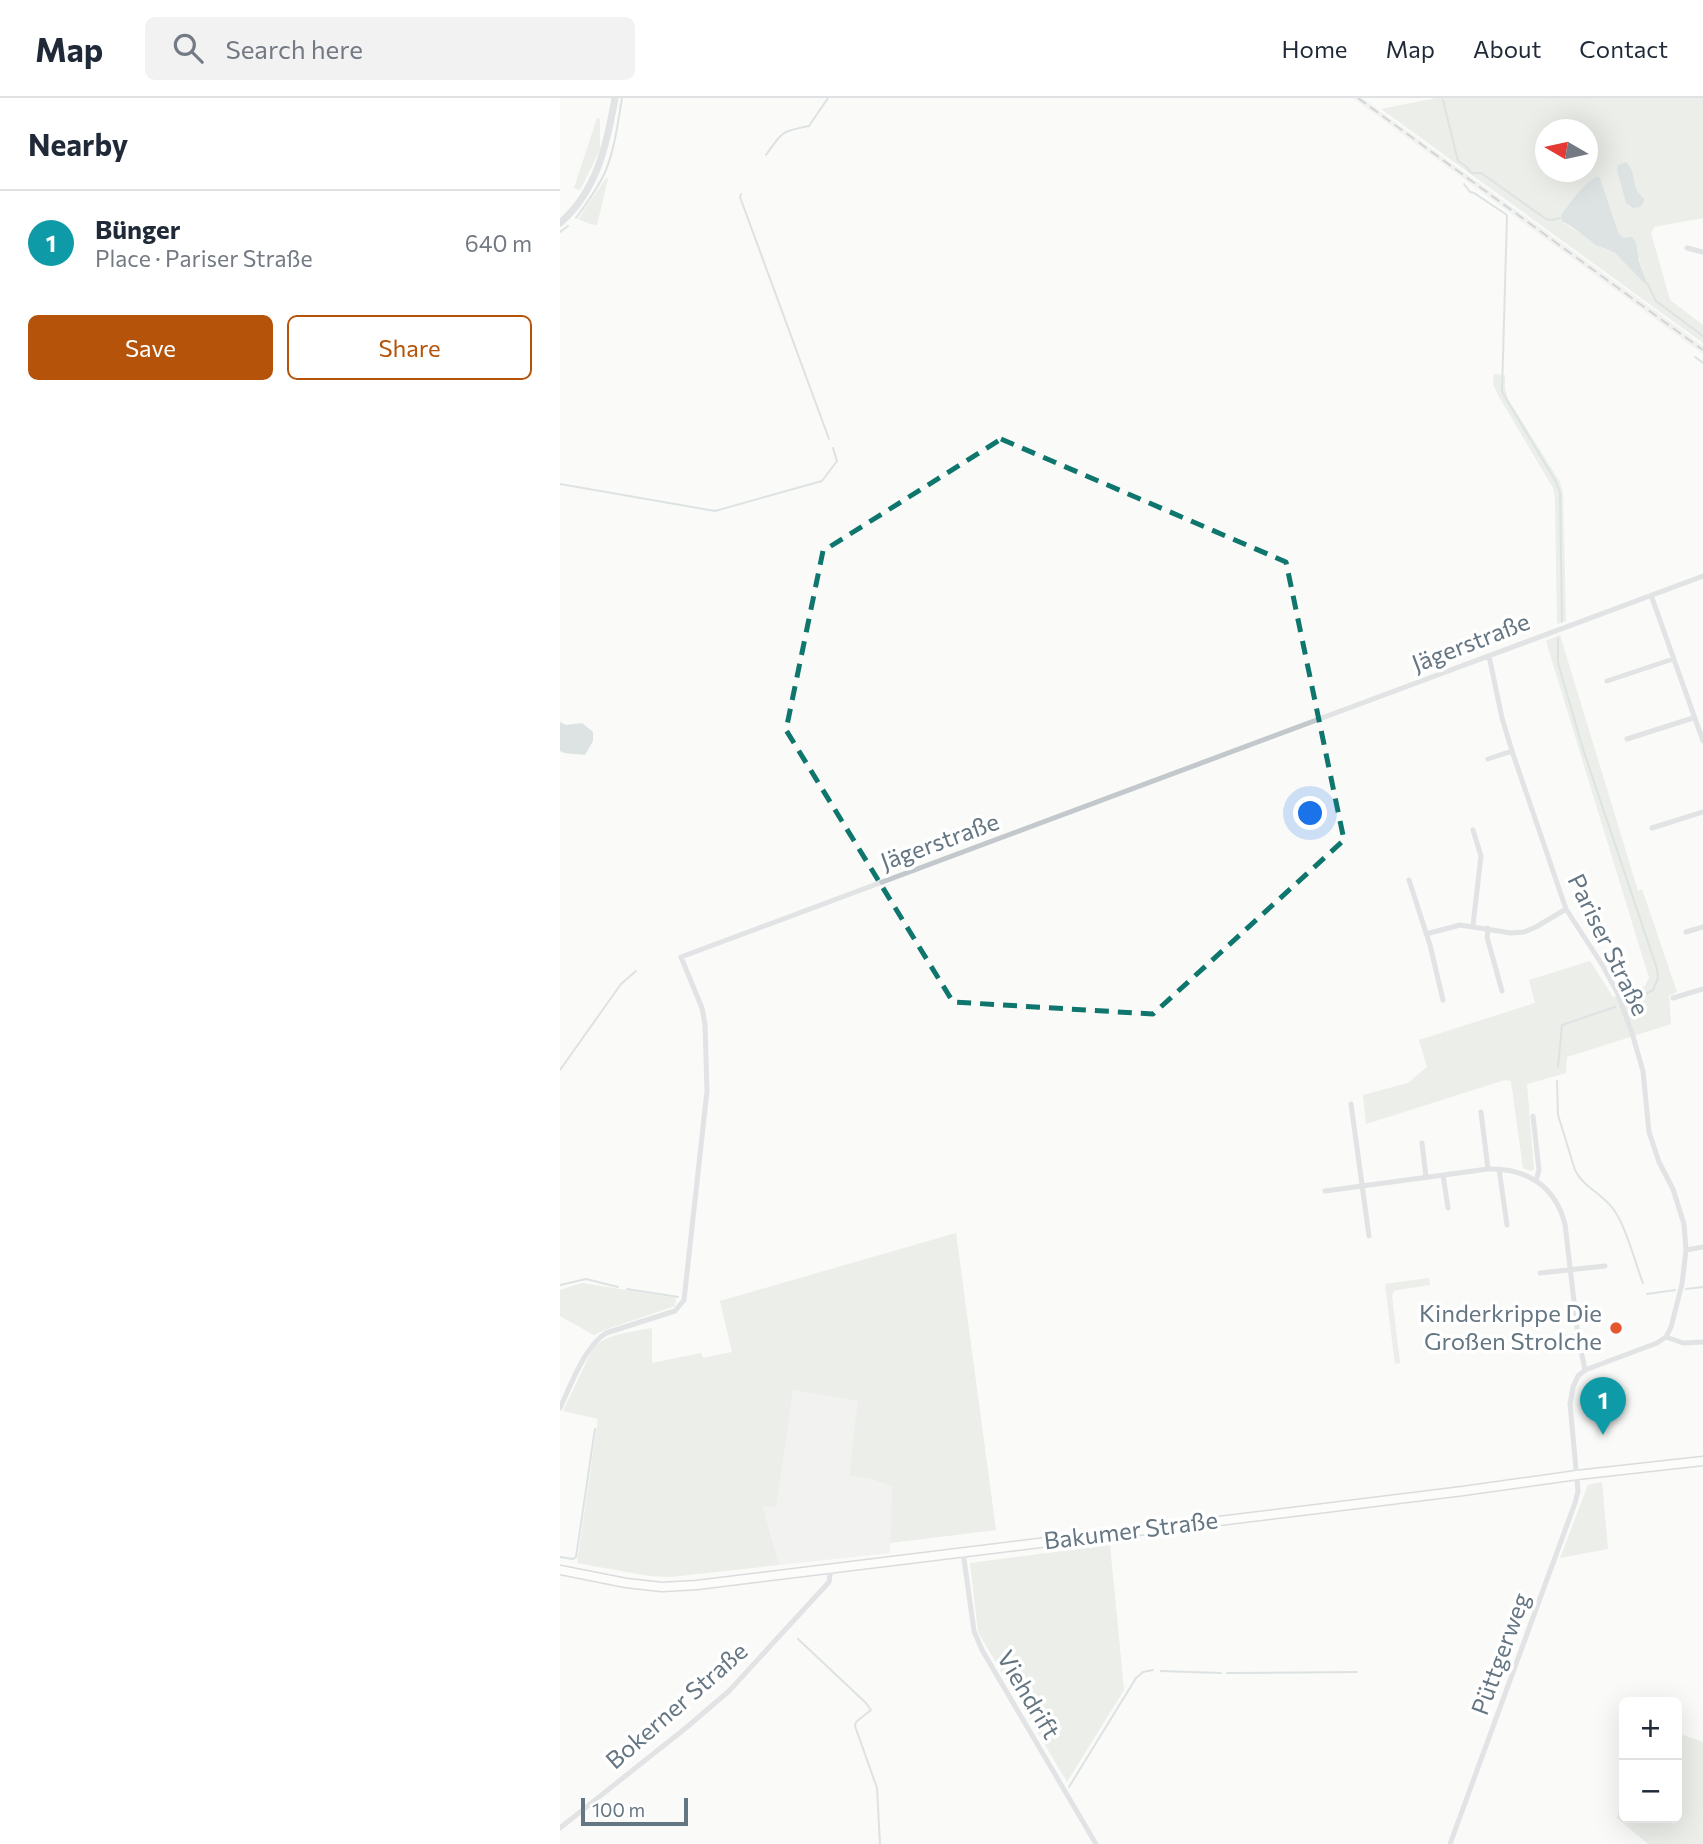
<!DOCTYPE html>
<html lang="en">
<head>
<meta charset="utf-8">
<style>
  :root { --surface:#fff; --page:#f2f2f3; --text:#1f2937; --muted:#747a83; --line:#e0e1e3; --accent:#b45309 }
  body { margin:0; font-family:Commissioner,sans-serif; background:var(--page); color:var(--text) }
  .controls { position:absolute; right:21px; bottom:21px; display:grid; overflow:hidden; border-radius:10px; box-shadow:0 7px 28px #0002 }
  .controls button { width:63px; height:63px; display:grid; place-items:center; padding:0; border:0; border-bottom:2px solid var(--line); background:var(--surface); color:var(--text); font:35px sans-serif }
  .compass { position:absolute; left:975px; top:21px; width:63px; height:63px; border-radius:50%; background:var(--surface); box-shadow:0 7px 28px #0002; rotate:279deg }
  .scale { position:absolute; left:21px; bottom:18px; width:107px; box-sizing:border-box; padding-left:7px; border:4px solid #657683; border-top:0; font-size:19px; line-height:24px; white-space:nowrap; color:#657683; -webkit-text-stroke:5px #fff; paint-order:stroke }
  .you { position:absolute; left:751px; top:716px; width:24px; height:24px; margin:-18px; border:5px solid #fff; border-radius:50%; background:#1a73e8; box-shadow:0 0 0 10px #1a73e833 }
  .badge { display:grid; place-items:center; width:46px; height:46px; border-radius:50%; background:var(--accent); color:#fff; font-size:23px; font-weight:700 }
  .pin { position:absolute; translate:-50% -58px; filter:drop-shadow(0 2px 4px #0008) }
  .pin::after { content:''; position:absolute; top:37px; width:24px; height:21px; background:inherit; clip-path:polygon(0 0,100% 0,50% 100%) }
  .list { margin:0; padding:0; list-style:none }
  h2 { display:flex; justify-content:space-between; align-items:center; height:91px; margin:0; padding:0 28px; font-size:30px }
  h2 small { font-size:23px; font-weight:400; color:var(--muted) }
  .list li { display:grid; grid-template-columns:46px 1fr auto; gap:21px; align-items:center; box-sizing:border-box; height:105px; padding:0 28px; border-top:2px solid var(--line) }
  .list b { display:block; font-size:26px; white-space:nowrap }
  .list p { margin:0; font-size:23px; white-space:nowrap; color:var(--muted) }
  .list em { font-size:23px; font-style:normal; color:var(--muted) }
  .actions { display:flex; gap:14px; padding:21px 28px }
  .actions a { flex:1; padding:16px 0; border:2px solid var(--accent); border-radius:10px; text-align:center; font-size:24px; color:var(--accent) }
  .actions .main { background:var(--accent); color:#fff }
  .icon { flex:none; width:38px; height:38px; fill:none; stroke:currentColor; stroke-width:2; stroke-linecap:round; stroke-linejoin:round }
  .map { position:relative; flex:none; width:1143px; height:1746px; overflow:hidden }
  header { display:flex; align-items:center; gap:42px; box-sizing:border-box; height:98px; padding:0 35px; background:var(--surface); border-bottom:2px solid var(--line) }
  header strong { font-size:33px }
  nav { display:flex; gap:38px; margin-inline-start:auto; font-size:24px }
  .search { width:490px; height:63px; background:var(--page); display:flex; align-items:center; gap:18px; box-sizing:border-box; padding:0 24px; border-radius:10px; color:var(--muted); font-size:26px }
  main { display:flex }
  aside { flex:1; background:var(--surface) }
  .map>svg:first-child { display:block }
</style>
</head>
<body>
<header>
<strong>Map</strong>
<div class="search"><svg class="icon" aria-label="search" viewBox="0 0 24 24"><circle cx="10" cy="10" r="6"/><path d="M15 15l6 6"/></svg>Search here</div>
<nav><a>Home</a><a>Map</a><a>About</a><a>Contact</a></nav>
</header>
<main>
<aside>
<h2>Nearby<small></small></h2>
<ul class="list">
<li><span class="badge" style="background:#0f9aa8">1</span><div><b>Bünger</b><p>Place · Pariser Straße</p></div><em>640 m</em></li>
</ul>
<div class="actions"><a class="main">Save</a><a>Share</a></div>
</aside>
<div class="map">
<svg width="1143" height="1746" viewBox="0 0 1143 1746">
  <rect width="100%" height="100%" fill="#fafaf8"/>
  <!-- built -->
  <path fill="#e8e9e9" d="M793,0h9l309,224 32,24v8z
    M232,1292l67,11 -10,75 22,3 21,7 -2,67 -111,12 -16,-60 13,2z"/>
  <!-- green -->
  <path fill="#dadfd7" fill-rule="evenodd" d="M876,0h267v120l-49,9 -3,6 19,67 33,25v18l-322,-234zM986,32h42v42h-42zM1040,80l19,56 18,18 10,31 -2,1 -30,-31 -11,-4 -40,-26 -3,-8 18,-23z
    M37,20l3,1v31l-20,40 -6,-2z
    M46,80l2,1 -11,46 -7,-1 -12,-5z
    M934,276l11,1v14l3,10 52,83 3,12 3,127 -9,3 -2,-126 -2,-10 -55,-93 -5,-11z
    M1000,537l78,256 4,-2 35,103 -8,4 2,28 -104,33 -1,16 -39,11 7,85 -3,2 -8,-3 -12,-87 -6,-1 -139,44 -3,-29 45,-12 19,-16 -8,-27 116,-37 -6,-23 61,-19 23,36 32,-11 4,-8 -103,-337z
    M396,1135l40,297 -106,13 2,-57 -21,-7 -22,-3 9,-75 -65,-11 -17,117 -13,-1 16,59 -109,12 -21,-1 -72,-13 21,-144 -35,-8 30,-63c15,-15 39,-16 59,-20v35l49,-10 2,5 29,-6 -12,-51z
    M869,1180l1,7 -32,5 -4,1 -2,5 8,67 -5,1 -10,-80z
    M22,1185l94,15 -1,8 -68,23 -13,6 -34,-19v-26z
    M1042,1384l6,67 -48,9 28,-73z
    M550,1447l14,145 -57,92 -89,-150 -8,-69z
    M1117,1635l26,9v102h-55l-31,-26 7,-29v29h53z"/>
  <!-- water -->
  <path fill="#bbc7cb" d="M1066,64c12,10 4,28 18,36v4l-4,5 -7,1 -7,-5 -9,-33 1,-5z
    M1038,78l2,2 19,56 5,4 8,-1 4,6 3,18 8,22 -2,1 -30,-31 -19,-8 -24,-18 -10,-6 -1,-6c10,-13 21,-31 37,-39z
    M0,624l6,3 16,-2 11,9v9l-8,14 -21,-2 -4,-2z"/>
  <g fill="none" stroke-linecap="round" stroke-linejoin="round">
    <!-- stream -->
    <path stroke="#bbc7cb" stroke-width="2" d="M883,2l15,61 9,6 4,6h10l65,46 6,1 8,-2
      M206,57c17,-24 14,-23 43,-29l19,-28
      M904,86l6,8 4,1 33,22 -5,177 54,90 4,11 2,129
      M181,96l-1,3 89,242
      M16,120c11,-15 23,-31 30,-48 9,-23 12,-48 16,-72
      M0,134l8,-6
      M1087,185l9,18 47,35
      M1135,259l8,6
      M0,386l155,27 107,-30 15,-20 -4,-13
      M998,541v24l25,86 74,220 1,9 -5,12 -26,13
      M998,969l4,-42 53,-18
      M0,972l61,-86 15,-13
      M997,983l1,34 17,55c8,17 28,24 39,40 13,19 20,50 29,73
      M0,1187l26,-6 32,8
      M67,1191l51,8
      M1126,1191l17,-2
      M1087,1196l28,-4
      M0,1459l13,2 3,-2 19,-128
      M238,1541l68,64 5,7 -15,12 -1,4 22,62 3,56
      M601,1573l60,2
      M667,1575l130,-1
      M509,1689l67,-109 7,-6 10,-2"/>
    <!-- secondary casing -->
    <g stroke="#b3babf" stroke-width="11">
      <path id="secondary" d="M0,1472l66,13 36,4 35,-2 766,-94 114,-16 126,-14"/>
    </g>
    <!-- minor -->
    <path stroke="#c3c8cc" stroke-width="5" d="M1127,150l16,4
      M1091,497l52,146
      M1047,583l66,-22
      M1067,641l66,-21
      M928,661l24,-8
      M1092,730l51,-16
      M913,732l8,26 -8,69
      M849,782l21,65 13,55
      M928,830l-1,9 15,54
      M1126,834l17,-5
      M866,836l34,-9 51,8 13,-1 12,-5 30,-18
      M1113,900l30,-9
      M791,1006l18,132
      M921,1014l7,57
      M973,1018l6,54 -3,11
      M862,1045l4,34
      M939,1071l8,56
      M883,1077l5,33
      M765,1093l163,-22c39,-1 67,17 77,55l13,112 7,34
      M1126,1152l17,-3
      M980,1175l65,-7
      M1106,1239l17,6 20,-1
      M961,1246l57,-8
      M0,1310c11,-23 24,-61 46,-75l69,-22 9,-11 23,-209 -2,-67 -3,-16 -21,-51 1022,-381
      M403,1454l11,79 8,19 114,194
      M0,1730l127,-101 42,-36 100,-109 2,-14
      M890,1746l125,-341 3,-12 -8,-87 3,-17 5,-11 7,-6 72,-27 9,-6 5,-10 11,-43 4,-34 -2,-26 -11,-35 -14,-27 -10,-30 -6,-61 -11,-38 -15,-41 -14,-26 -37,-57 -54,-158 -10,-33 -13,-62"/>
    <!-- tertiary -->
    <path stroke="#c3c8cc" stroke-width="7" d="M0,125c37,-32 47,-79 55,-125"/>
    <!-- secondary -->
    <use href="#secondary" stroke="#fff" stroke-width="8"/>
    <!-- rail -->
    <path stroke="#a2aab0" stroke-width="2" stroke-dasharray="10 5" stroke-linecap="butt" d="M798,0l345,252"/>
  </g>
  <!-- marked area -->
  <path d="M0 0H1143V1746H0ZM441,341l285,123 58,278 -191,174 -200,-12 -167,-272 37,-179z" fill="#fafaf8" fill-opacity=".55" fill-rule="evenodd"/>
  <path fill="none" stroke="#0f766e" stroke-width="5" stroke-dasharray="14 9" stroke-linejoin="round" d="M441,341l285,123 58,278 -191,174 -200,-12 -167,-272 37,-179z"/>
  <!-- markers -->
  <circle fill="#e4572e" stroke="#fff" stroke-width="2.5" cx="1056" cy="1230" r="7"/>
  <g text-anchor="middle" stroke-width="7" stroke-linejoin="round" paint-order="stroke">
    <!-- street labels -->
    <g font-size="24" fill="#657683" stroke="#fff">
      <text transform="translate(911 545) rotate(-21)" y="8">Jägerstraße</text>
      <text transform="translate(380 744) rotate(-20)" y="8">Jägerstraße</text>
      <text transform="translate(1048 847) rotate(64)" y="8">Pariser Straße</text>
      <text transform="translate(571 1433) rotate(-7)" y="8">Bakumer Straße</text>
      <text transform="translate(941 1556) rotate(-70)" y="8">Püttgerweg</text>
      <text transform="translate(468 1597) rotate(59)" y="8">Viehdrift</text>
      <text transform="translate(117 1608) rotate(-41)" y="8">Bokerner Straße</text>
    </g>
    <!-- poi labels -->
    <g font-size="24" fill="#657683" stroke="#fff" text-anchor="end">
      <text x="1042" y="1224">Kinderkrippe Die<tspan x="1042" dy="28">Großen Strolche</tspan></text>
    </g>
  </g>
</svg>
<div class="controls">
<button>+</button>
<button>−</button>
</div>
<svg class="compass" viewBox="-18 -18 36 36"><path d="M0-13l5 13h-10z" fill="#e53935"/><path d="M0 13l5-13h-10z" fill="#747a83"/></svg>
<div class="scale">100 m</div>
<div class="you"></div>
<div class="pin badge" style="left:1043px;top:1337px;background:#0f9aa8">1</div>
</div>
</main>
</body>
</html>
